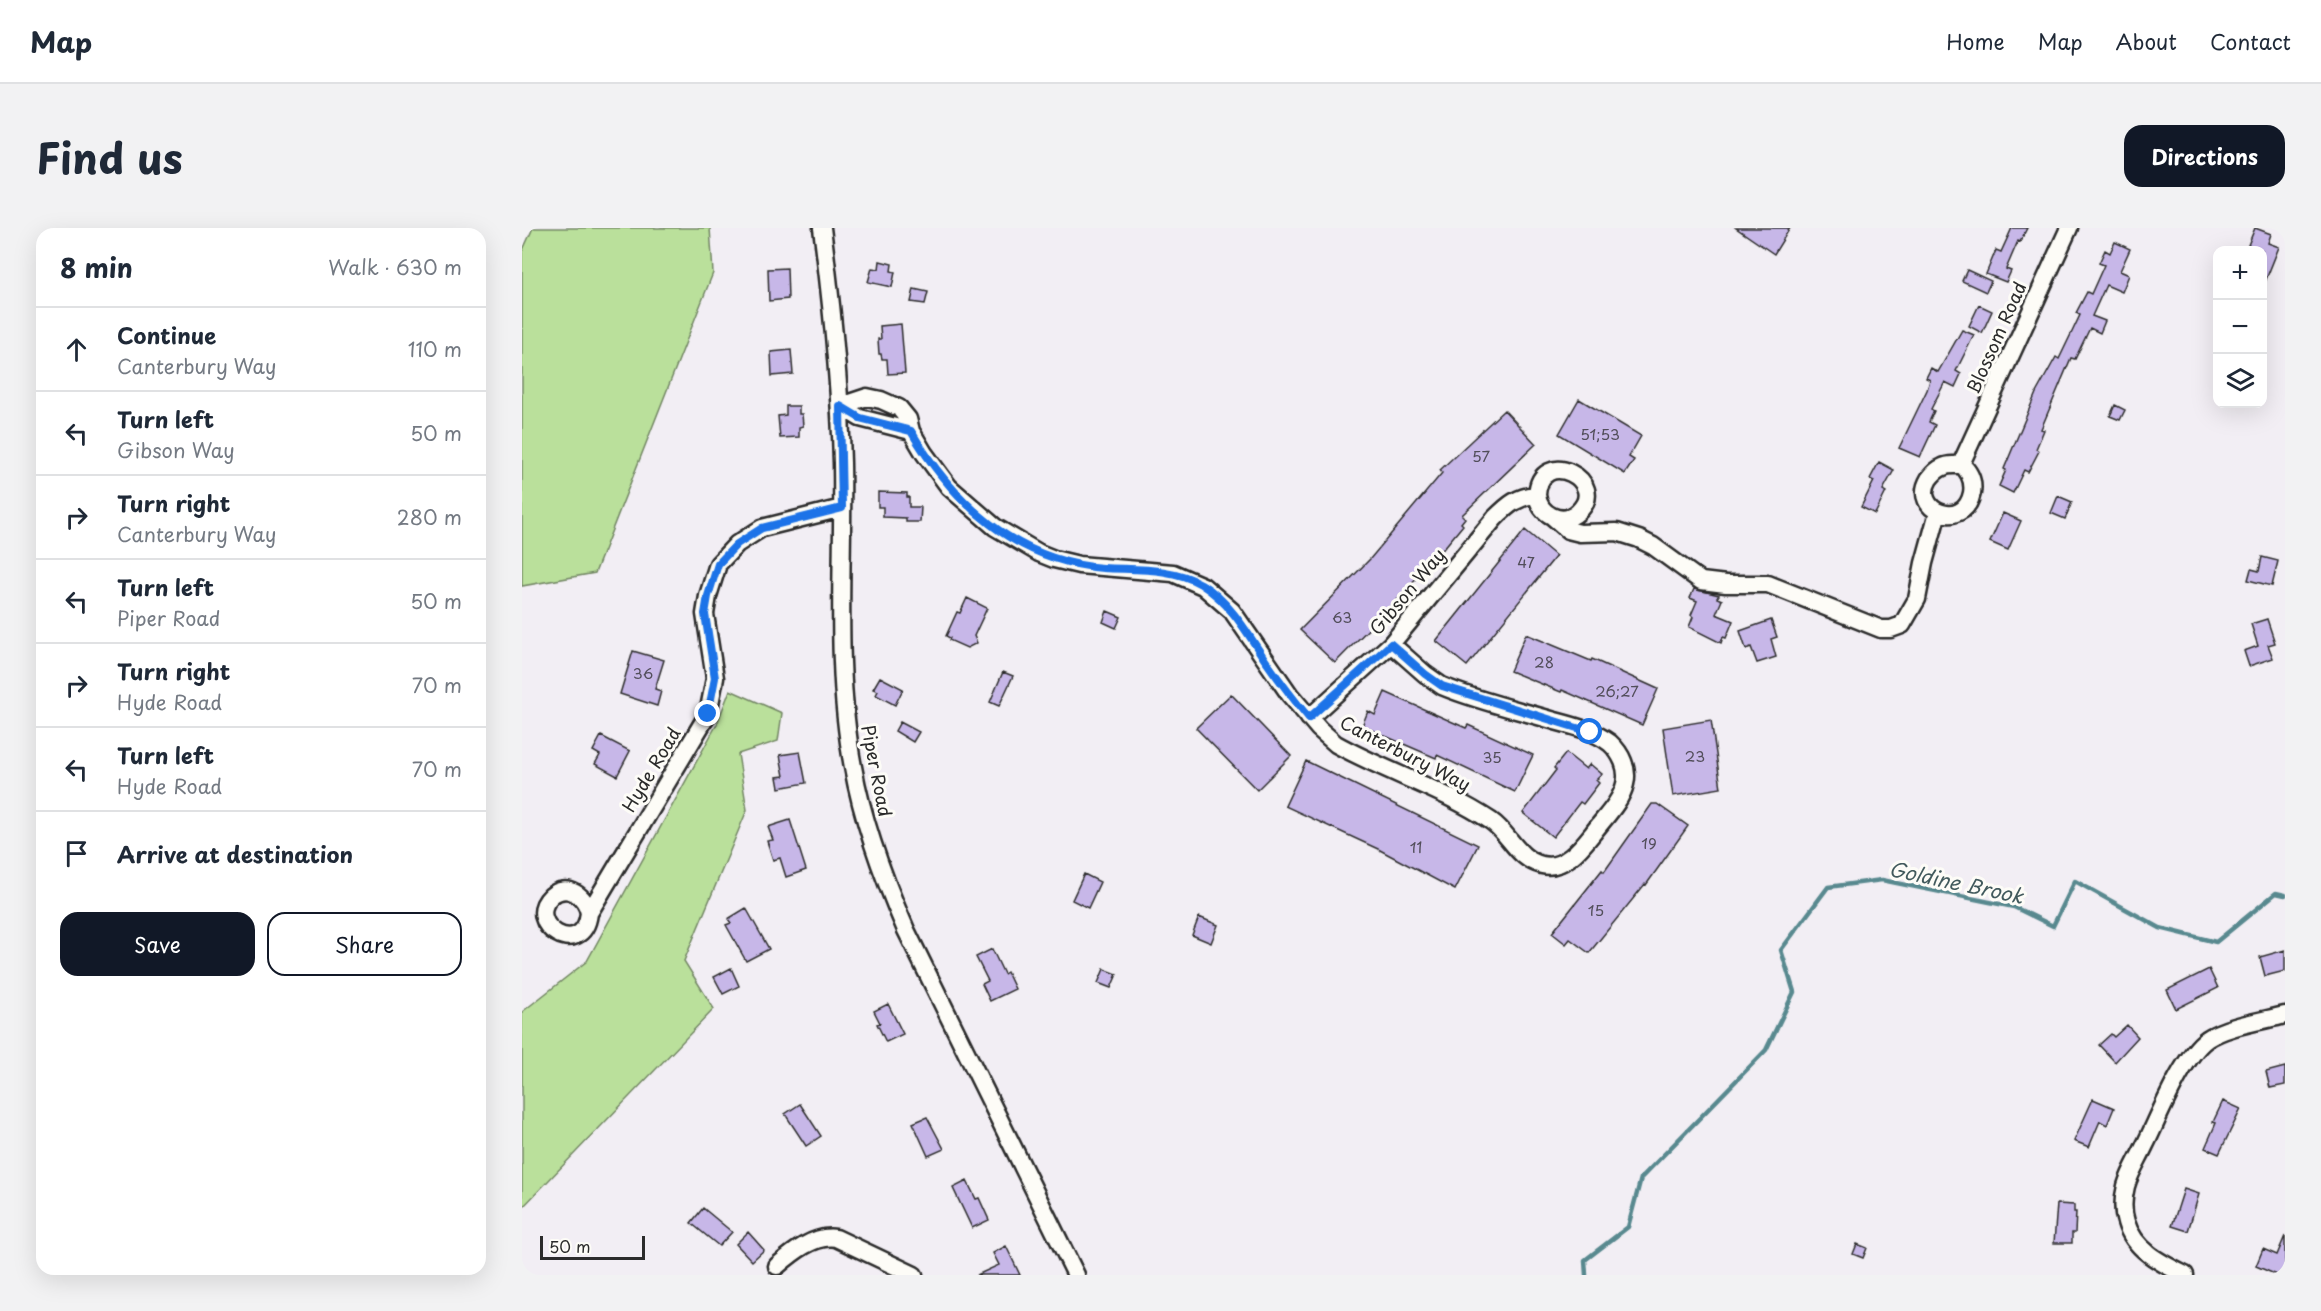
<!DOCTYPE html>
<html lang="en">
<head>
<meta charset="utf-8">
<style>
  :root { --surface:#fff; --page:#f2f2f3; --text:#1f2937; --muted:#747a83; --line:#e0e1e3; --accent:#111827 }
  body { margin:0; font-family:"Playpen Sans",sans-serif; background:var(--page); color:var(--text) }
  .controls { position:absolute; right:18px; top:18px; display:grid; overflow:hidden; border-radius:12px; box-shadow:0 6px 24px #0002 }
  .controls button { width:54px; height:54px; display:grid; place-items:center; padding:0; border:0; border-bottom:2px solid var(--line); background:var(--surface); color:var(--text); font:30px sans-serif }
  .scale { position:absolute; left:18px; bottom:15px; width:105px; box-sizing:border-box; padding-left:6px; border:3px solid #2b2b2b; border-top:0; font-size:16px; line-height:21px; white-space:nowrap; color:#2b2b2b; -webkit-text-stroke:4px #fdfcf7; paint-order:stroke }
  .stop { position:absolute; width:18px; height:18px; margin:-14px; border:4px solid #1a73e8; border-radius:50%; background:#fff }
  .stop.end { background:#1a73e8; border-color:#fff; box-shadow:0 2px 6px #0008 }
  .list { margin:0; padding:0; list-style:none }
  h2 { display:flex; justify-content:space-between; align-items:center; height:78px; margin:0; padding:0 24px; font-size:26px }
  h2 small { font-size:20px; font-weight:400; color:var(--muted) }
  .list li { display:grid; grid-template-columns:39px 1fr auto; gap:18px; align-items:center; box-sizing:border-box; height:84px; padding:0 24px; border-top:2px solid var(--line) }
  .list b { display:block; font-size:22px; white-space:nowrap }
  .list p { margin:0; font-size:20px; white-space:nowrap; color:var(--muted) }
  .list em { font-size:20px; font-style:normal; color:var(--muted) }
  .actions { display:flex; gap:12px; padding:18px 24px }
  .actions a { flex:1; padding:14px 0; border:2px solid var(--accent); border-radius:18px; text-align:center; font-size:21px; color:var(--accent) }
  .actions .main { background:var(--accent); color:#fff }
  .icon { flex:none; width:33px; height:33px; fill:none; stroke:currentColor; stroke-width:2; stroke-linecap:round; stroke-linejoin:round }
  .map { position:relative; flex:none; width:1763px; height:1047px; overflow:hidden; border-radius:18px }
  header { display:flex; align-items:center; gap:36px; box-sizing:border-box; height:84px; padding:0 30px; background:var(--surface); border-bottom:2px solid var(--line) }
  header strong { font-size:28px }
  nav { display:flex; gap:33px; margin-inline-start:auto; font-size:21px }
  .intro { display:flex; align-items:center; justify-content:space-between; box-sizing:border-box; height:144px; padding:0 36px }
  h1 { margin:0; font-size:42px }
  .button { padding:15px 27px; border-radius:18px; background:var(--accent); color:#fff; font-size:21px; font-weight:700 }
  main { display:flex; gap:36px; padding:0 36px }
  aside { flex:1; background:var(--surface); border-radius:18px; box-shadow:0 6px 24px #0002 }
  .map>svg:first-child { display:block }
</style>
</head>
<body>
<header>
<strong>Map</strong>
<nav><a>Home</a><a>Map</a><a>About</a><a>Contact</a></nav>
</header>
<div class="intro"><h1>Find us</h1><a class="button">Directions</a></div>
<main>
<aside>
<h2>8 min<small>Walk · 630 m</small></h2>
<ul class="list">
<li><svg class="icon" aria-label="ahead" viewBox="0 0 24 24"><path d="M12 20V5M6 11l6-6 6 6"/></svg><div><b>Continue</b><p>Canterbury Way</p></div><em>110 m</em></li>
<li><svg class="icon" aria-label="left" viewBox="0 0 24 24"><path d="M17 20v-9H6M10 6l-5 5 5 5"/></svg><div><b>Turn left</b><p>Gibson Way</p></div><em>50 m</em></li>
<li><svg class="icon" aria-label="right" viewBox="0 0 24 24"><path d="M7 20v-9h11M14 6l5 5-5 5"/></svg><div><b>Turn right</b><p>Canterbury Way</p></div><em>280 m</em></li>
<li><svg class="icon" aria-label="left" viewBox="0 0 24 24"><path d="M17 20v-9H6M10 6l-5 5 5 5"/></svg><div><b>Turn left</b><p>Piper Road</p></div><em>50 m</em></li>
<li><svg class="icon" aria-label="right" viewBox="0 0 24 24"><path d="M7 20v-9h11M14 6l5 5-5 5"/></svg><div><b>Turn right</b><p>Hyde Road</p></div><em>70 m</em></li>
<li><svg class="icon" aria-label="left" viewBox="0 0 24 24"><path d="M17 20v-9H6M10 6l-5 5 5 5"/></svg><div><b>Turn left</b><p>Hyde Road</p></div><em>70 m</em></li>
<li><svg class="icon" aria-label="arrive" viewBox="0 0 24 24"><path d="M6 21V4h12l-3 4 3 4H6"/></svg><div><b>Arrive at destination</b></div></li>
</ul>
<div class="actions"><a class="main">Save</a><a>Share</a></div>
</aside>
<div class="map">
<svg width="1763" height="1047" viewBox="0 0 1763 1047">
  <rect width="100%" height="100%" fill="#f2eef4"/>
  <filter id="ink" filterUnits="userSpaceOnUse"><feTurbulence type="fractalNoise" baseFrequency=".0167" numOctaves="2"/><feDisplacementMap in="SourceGraphic" scale="12" xChannelSelector="R" yChannelSelector="G"/><feConvolveMatrix kernelMatrix="1 2 1 2 8 2 1 2 1" color-interpolation-filters="sRGB"/></filter>
  <g filter="url(#ink)">
    <!-- green -->
    <path fill="#bae09b" stroke="#728663" stroke-width="1.5" d="M11,0h177l3,45 -118,300 -73,13v-334z
      M208,462l52,23 -4,28 -40,13 9,56 -63,151 30,48 -192,199v-196l65,-51 130,-237z"/>
    <g fill="none" stroke-linecap="round" stroke-linejoin="round">
      <!-- stream -->
      <path stroke="#59898f" stroke-width="4.5" d="M1064,1047l-1,-15 43,-33 13,-49 125,-128 28,-58 -13,-42 47,-63 54,-7 132,27 39,19 22,-45 85,47 56,14 60,-49 9,2"/>
    </g>
    <!-- building -->
    <path fill="#c7b7e8" stroke="#2b2b2b" stroke-width="1.5" d="M1214,0h54l-16,26z
      M1490,0h15l-7,14 -2,-1 -12,28 5,2 -5,11 -20,-8 10,-24 5,2z
      M1733,0l16,6 -3,9 11,4 -16,40 -1,-37h-16z
      M1593,14l15,7 -10,22 9,4 -7,17 -16,-7 -14,31 13,5 -5,12 -10,-5 -15,31 -4,-1 -30,71 3,1 -8,19 3,2 -11,21 -4,-2 -11,23 -14,-7 7,-16 -2,-1 32,-76 20,-36 3,2 13,-27 8,-17 -4,-2 11,-21 4,2 13,-29 -5,-2 6,-13 5,3z
      M358,33l12,3 -1,7 4,1 -3,15 -24,-5 4,-14 7,1z
      M265,40l1,31 -19,2 -1,-32z
      M1445,42l24,11 -5,11 -24,-11z
      M392,61l14,3 -3,12 -14,-2z
      M1457,77l13,6 -10,22 -13,-7z
      M379,96l4,49 -17,1 -1,-15h-5l-1,-5h-2l-1,-15h3l-1,-13z
      M1440,102l12,5 -18,36 5,3 -6,13 -10,-5 -14,27 3,2 -5,11 6,3 -15,32 -21,-9 28,-58 3,-10 -4,-2 5,-10 7,4z
      M269,122l2,24 -21,2 -1,-24z
      M1057,171l62,37 -12,21 5,3 -9,14 -66,-40z
      M1593,177l10,5 -5,10 -10,-4z
      M264,178h13v8h3l1,12 -4,1v10l-19,1 -2,-22 8,-1z
      M982,182l32,34 -74,71 3,3 -4,5 2,2 -34,41 -2,-1 -24,29 -68,69 -35,-33 70,-71 72,-86 -2,-3z
      M1357,234l15,8 -11,20 3,2 -11,22 -14,-7 13,-26 -4,-2z
      M356,264l29,1v4h2v10h12l-1,15h-14v-4l-23,-1v-10h-5z
      M1536,268l14,6 -7,17 -14,-6z
      M1481,285l18,8 -13,29 -18,-8z
      M1003,302l31,26 -89,110 -31,-25z
      M1740,329l16,4 -6,25 -24,-6 3,-11 8,2z
      M1172,361l25,6 -2,3 5,2 -6,14 17,7 -7,17 -3,-1 -2,6 -32,-16 4,-10 -2,-2 6,-14 -7,-3z
      M445,370l20,10 -13,28 3,7 -10,5 -18,-8 1,-2 -4,-2 11,-24 3,1z
      M585,383l14,6 -5,11 -13,-6z
      M1745,391l8,24 -7,2 5,13 -24,8 -5,-15 14,-5 -7,-22z
      M1249,392l6,17 -6,2 5,18 -19,6 -6,-16 -5,2 -6,-18z
      M1004,406l65,27 1,-2 66,30 -16,36 -80,-35 -1,2 -51,-21z
      M111,423l31,9 -9,29 6,2 -4,15 -37,-12z
      M481,444l10,4 -14,30 -9,-4z
      M358,449l23,12 -8,16 -19,-10 2,-4 -5,-2z
      M863,464l81,36 2,-3 65,30 -18,37 -78,-37 -1,3 -74,-32 6,-15 7,4z
      M709,466l60,62 -34,34 -61,-62z
      M1189,492l10,68 -48,8 -10,-68z
      M378,494l19,10 -6,10 -18,-11z
      M79,508l29,15 -13,25 -22,-12 5,-9 -7,-4z
      M278,524l6,31 -27,5 -2,-11 7,-1 -4,-21z
      M1044,525l20,16 4,-5 12,10 -6,6 3,3 -16,21 -3,-2 -27,35 -30,-24 33,-43 -2,-2z
      M784,533l172,84 -23,45 -77,-41 -93,-43z
      M1130,576h5l31,22 -42,59 -1,-1 -56,69 -19,-14 -4,5 -14,-11 50,-63 2,2z
      M268,592l16,50 -20,7 -6,-19 -7,2 -6,-19 6,-1 -5,-13z
      M562,646l16,8 -12,26 -16,-8z
      M224,680l23,41 -23,12 -20,-36 5,-2 -3,-4z
      M677,689l19,8 -7,18 -19,-8z
      M470,721l12,25 3,-2 8,17 -25,12 -8,-17 6,-3 -12,-24z
      M1763,722v21l-20,5 -5,-19z
      M209,740l8,18 -16,8 -9,-17z
      M582,741l13,5 -6,14 -13,-5z
      M1687,741l9,19 -42,21 -9,-19z
      M366,776l15,30 -17,8 -9,-18 3,-1 -6,-12z
      M1605,797l11,12 -23,25 -16,-17 12,-11 3,3z
      M1763,839v18l-15,3 -4,-16z
      M1571,871l21,9 -7,17 -7,-4 -11,26 -15,-6z
      M1701,873l18,8 -22,45 -14,-6 11,-25 -3,-1z
      M278,876l21,32 -15,10 -21,-32z
      M405,889l17,32 -16,7 -15,-33z
      M445,953l9,18 3,-1 10,22 -17,8 -19,-40z
      M1662,961l15,5 -11,37 -16,-5z
      M1535,976l17,1v7h2l-1,21h-3v10h-18z
      M181,980l29,24 -13,14 -28,-23z
      M226,1004l16,18 -12,11 -16,-17z
      M1763,1008v39h-8l-21,-9 7,-17 14,6z
      M1335,1016l10,4 -4,10 -10,-4z
      M484,1018l14,29h-43l22,-10 -6,-12z"/>
    <g fill="none" stroke-linecap="round" stroke-linejoin="round">
      <!-- minor casing -->
      <g stroke="#2b2b2b" stroke-width="21">
        <path id="minor" d="M300,0c10,78 18,156 20,235 2,100 -8,204 11,304 10,56 30,110 53,163l170,345
          M318,178l27,-9 14,3 18,8 9,11 3,12 13,22 25,34 46,40 44,26 15,6 25,6 94,8 30,13 29,25 58,84 29,34 17,15c50,28 107,45 155,77 19,13 26,38 51,44 22,5 39,-17 51,-32 11,-15 28,-31 32,-49 4,-15 -4,-31 -15,-41 -16,-12 -36,-17 -55,-22 -37,-11 -77,-20 -113,-35l-17,-12 -34,-30
          M318,178l20,12 51,13
          M1439,236l108,-236
          M1439,236c9,8 13,17 11,29 -8,39 -62,18 -43,-14 3,-4 9,-10 14,-12 6,-3 12,-1 18,-3z
          M1031,289l15,13 12,3 37,-1 22,7 14,7 48,35 25,3h42l113,45h10l11,-4 15,-26 7,-36 14,-51
          M787,490l82,-74 104,-126c13,-13 23,-22 42,-23 2,19 25,32 41,17 33,-30 -38,-68 -41,-17
          M67,685c-3,-17 -22,-31 -38,-17 -29,28 32,66 38,17l119,-199 7,-36 -10,-64 3,-18 10,-32 19,-20 25,-16 80,-20
          M255,1038c15,-13 38,-32 59,-28l78,37
          M1663,1047c-24,-12 -51,-25 -59,-53 -4,-12 -3,-24 0,-36 4,-14 13,-28 19,-41 14,-28 37,-88 62,-106 19,-13 55,-18 78,-24"/>
      </g>
      <!-- minor -->
      <use href="#minor" stroke="#fdfcf7" stroke-width="16"/>
    </g>
  </g>
  <g fill="none" stroke-linecap="round" stroke-linejoin="round" filter="url(#ink)">
    <!-- route -->
    <path stroke="#1a73e8" stroke-width="8" d="M186,486l7,-36 -10,-64 3,-18 10,-32 19,-20 25,-16 80,-20 -2,-102 20,12 51,13c42,72 105,130 192,137 33,2 69,-1 98,16 29,18 46,48 64,76 14,20 28,39 44,58l82,-74 34,30 17,12 148,46"/>
  </g>
  <g text-anchor="middle" stroke-width="6" stroke-linejoin="round" paint-order="stroke">
    <!-- number labels -->
    <g font-size="15" fill="#524e5a">
      <text x="1078" y="212">51;53</text>
      <text x="959" y="234">57</text>
      <text x="1004" y="340">47</text>
      <text x="820" y="395">63</text>
      <text x="1022" y="440">28</text>
      <text x="121" y="451">36</text>
      <text x="1095" y="469">26;27</text>
      <text x="1173" y="534">23</text>
      <text x="970" y="535">35</text>
      <text x="1127" y="621">19</text>
      <text x="894" y="625">11</text>
      <text x="1074" y="688">15</text>
    </g>
    <!-- street labels -->
    <g font-size="18" fill="#2b2b2b" stroke="#fdfcf7">
      <text transform="translate(1475 110) rotate(-66)" y="6">Blossom Road</text>
      <text transform="translate(886 364) rotate(-50)" y="6">Gibson Way</text>
      <text transform="translate(883 526) rotate(27)" y="6">Canterbury Way</text>
      <text transform="translate(130 542) rotate(-59)" y="6">Hyde Road</text>
      <text transform="translate(354 543) rotate(79)" y="6">Piper Road</text>
    </g>
    <!-- water labels -->
    <g font-size="20" font-style="italic" fill="#425a5d" stroke="#fdfcf7">
      <text transform="translate(1434 655) rotate(12)" y="7">Goldine Brook</text>
    </g>
  </g>
</svg>
<div class="controls">
<button>+</button>
<button>−</button>
<button><svg class="icon" aria-label="layers" viewBox="0 0 24 24"><path d="M12 4l9 5-9 5-9-5zM3 14l9 5 9-5"/></svg></button>
</div>
<div class="scale">50 m</div>
<div class="stop" style="left:1068px;top:504px"></div>
<div class="stop end" style="left:186px;top:486px"></div>
</div>
</main>
</body>
</html>
